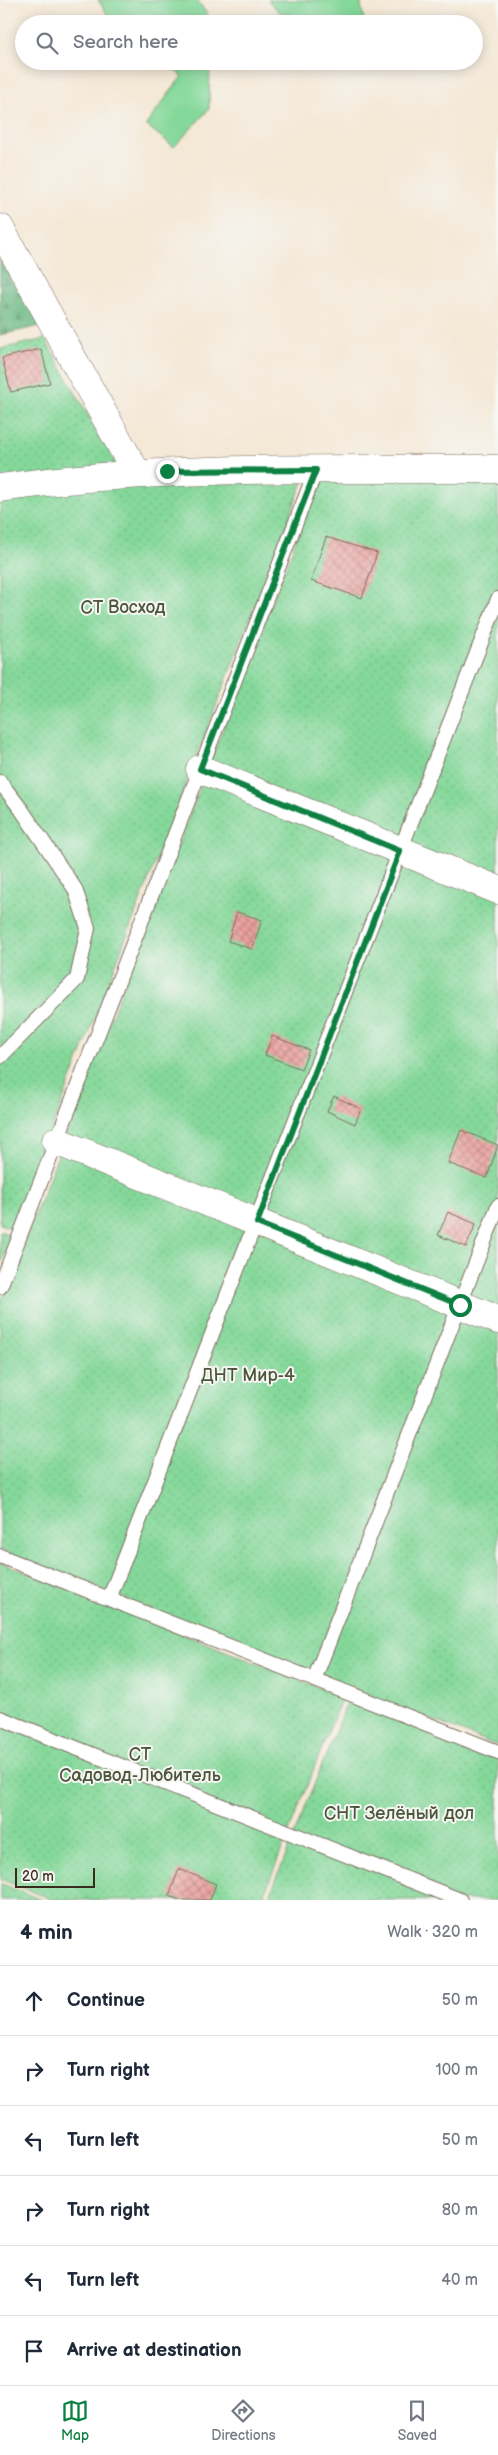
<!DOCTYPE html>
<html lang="en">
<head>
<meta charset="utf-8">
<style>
  :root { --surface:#fff; --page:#f2f2f3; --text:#1f2937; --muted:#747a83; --line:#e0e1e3; --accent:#0b8043 }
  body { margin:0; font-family:"Balsamiq Sans",sans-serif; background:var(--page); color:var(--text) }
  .scale { position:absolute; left:15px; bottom:12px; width:80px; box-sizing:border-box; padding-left:5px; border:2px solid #3b2a1e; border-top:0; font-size:14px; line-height:18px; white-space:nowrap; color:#3b2a1e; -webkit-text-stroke:4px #f6f6f2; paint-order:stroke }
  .stop { position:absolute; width:15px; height:15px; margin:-11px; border:4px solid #0b8043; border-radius:50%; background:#fff }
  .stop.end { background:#0b8043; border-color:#fff; box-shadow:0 1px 5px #0008 }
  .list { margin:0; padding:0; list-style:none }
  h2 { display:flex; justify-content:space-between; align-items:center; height:65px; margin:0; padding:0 20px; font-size:21px }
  h2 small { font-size:16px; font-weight:400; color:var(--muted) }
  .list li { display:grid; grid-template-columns:32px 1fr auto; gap:15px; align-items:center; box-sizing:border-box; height:70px; padding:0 20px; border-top:1px solid var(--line) }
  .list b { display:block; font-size:19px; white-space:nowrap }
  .list em { font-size:16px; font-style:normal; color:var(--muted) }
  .icon { flex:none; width:28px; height:28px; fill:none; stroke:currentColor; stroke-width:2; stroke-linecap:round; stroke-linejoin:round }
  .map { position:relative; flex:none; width:498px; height:1900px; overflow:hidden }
  .search { position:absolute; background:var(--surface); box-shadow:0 2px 12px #0003; left:15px; right:15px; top:15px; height:55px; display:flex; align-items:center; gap:12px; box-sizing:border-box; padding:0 18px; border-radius:28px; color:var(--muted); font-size:19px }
  .sheet { height:485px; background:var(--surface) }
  nav { display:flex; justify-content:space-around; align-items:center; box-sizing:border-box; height:70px; border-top:1px solid var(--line); background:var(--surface); font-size:14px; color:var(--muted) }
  nav a { display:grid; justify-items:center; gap:2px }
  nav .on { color:var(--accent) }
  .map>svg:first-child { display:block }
</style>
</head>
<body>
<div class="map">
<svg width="498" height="1900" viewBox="0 0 498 1900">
  <defs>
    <pattern id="forest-firs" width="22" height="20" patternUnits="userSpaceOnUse" patternTransform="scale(1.25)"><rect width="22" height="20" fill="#6bb882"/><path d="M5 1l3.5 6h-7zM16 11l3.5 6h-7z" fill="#59966a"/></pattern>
    <pattern id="garden-dots" width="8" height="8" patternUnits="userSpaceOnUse" patternTransform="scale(1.25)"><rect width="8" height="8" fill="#84d89a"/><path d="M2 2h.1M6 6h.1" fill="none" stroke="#73ba84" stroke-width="1.8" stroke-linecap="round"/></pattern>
    <pattern id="building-cross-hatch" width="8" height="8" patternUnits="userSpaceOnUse" patternTransform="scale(1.25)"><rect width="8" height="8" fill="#eaa09e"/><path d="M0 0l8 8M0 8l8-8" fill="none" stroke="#bf8380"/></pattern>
  </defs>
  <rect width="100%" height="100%" fill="#f6f6f2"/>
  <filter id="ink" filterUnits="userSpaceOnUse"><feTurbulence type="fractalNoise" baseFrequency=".02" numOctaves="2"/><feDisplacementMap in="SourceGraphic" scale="10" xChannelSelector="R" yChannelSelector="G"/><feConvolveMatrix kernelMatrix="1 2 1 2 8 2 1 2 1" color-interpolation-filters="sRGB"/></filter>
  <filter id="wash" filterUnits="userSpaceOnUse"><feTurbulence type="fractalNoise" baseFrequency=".0096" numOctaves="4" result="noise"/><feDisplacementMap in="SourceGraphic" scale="20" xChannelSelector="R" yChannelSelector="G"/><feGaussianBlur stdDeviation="1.12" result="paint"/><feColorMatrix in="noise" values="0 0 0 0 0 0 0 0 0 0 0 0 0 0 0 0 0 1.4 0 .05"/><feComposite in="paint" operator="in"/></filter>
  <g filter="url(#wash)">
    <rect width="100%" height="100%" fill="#f4e8d6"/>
    <!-- grass -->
    <path fill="#84d89a" stroke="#60815c" d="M98,0h99l15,21 -1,3h-97z
      M268,0h92l5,24h-43l-43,-12z
      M162,61h48l-1,48 -35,38 -28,-22 36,-49z"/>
    <!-- forest -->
    <path fill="url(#forest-firs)" stroke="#537150" d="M0,254l63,67 -63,14z"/>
    <!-- garden -->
    <path fill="url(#garden-dots)" stroke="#60815c" d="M45,339l83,146 175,-3 -290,747 -13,-5v-875z
      M498,474v1272l-498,-196v-245l320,-827z
      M0,1231l12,5 -12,31z
      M0,1562l342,135 -80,203h-208l-54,-21z
      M348,1700l150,57v143h-230z
      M0,1883l42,17h-42z"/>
    <g id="blocks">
      <!-- building -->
      <path fill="url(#building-cross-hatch)" d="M41,349l9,34 -39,9 -9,-34z
        M326,537l51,16 -15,45 -51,-17z
        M237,912l25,8 -10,29 -24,-8z
        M272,1036l37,14 -8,19 -36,-14z
        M334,1096l27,13 -6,15 -28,-13z
        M461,1130l37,15 -11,33 -39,-15z
        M448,1212l28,12 -10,23 -28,-12z
        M179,1869l37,15 -6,16h-30l-11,-4z"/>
    </g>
  </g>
  <g filter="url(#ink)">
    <use href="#blocks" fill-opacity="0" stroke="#7c6c5e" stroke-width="1"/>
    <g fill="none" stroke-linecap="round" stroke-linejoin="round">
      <!-- service casing -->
      <g stroke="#7c6c5e" stroke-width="16">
        <path id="service" d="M0,782l21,27 54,80 13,39 -11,51 -77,78
          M0,1287l316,-817
          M0,1556l498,196
          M109,1599l389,-1000
          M314,1680l184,-474
          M0,1718l460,182"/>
      </g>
      <!-- minor casing -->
      <g stroke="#7c6c5e" stroke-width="29">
        <path id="minor" d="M0,228l137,246
          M0,488c165,-24 332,-18 498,-19
          M200,769l298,121
          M56,1141l442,179"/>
      </g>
      <!-- service -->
      <use href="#service" stroke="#fff" stroke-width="14"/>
      <!-- minor -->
      <use href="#minor" stroke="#fff" stroke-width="28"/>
    </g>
  </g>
  <g fill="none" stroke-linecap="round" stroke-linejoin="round" filter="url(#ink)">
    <!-- route -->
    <path stroke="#0b8043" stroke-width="6" d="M167,471l149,-1 -116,299 200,82 -143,372 203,82"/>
  </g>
  <g text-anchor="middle" stroke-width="4" stroke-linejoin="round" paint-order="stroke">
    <!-- park labels -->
    <g font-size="18" fill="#4d563d" stroke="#f6f6f2">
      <text x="123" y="613">СТ Восход</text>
      <text x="248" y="1381">ДНТ Мир-4</text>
      <text x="140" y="1760">СТ<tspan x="140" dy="21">Садовод-Любитель</tspan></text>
      <text x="399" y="1819">СНТ Зелёный дол</text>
    </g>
  </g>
</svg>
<div class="scale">20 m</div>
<div class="stop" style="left:460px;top:1305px"></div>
<div class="stop end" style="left:167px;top:471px"></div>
<div class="search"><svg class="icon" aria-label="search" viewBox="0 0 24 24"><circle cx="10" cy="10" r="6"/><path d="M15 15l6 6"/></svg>Search here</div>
</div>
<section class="sheet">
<h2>4 min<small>Walk · 320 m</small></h2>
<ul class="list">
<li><svg class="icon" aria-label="ahead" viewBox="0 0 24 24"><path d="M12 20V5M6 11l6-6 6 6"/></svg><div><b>Continue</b></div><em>50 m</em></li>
<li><svg class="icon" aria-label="right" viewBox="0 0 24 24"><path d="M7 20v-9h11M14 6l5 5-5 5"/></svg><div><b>Turn right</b></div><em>100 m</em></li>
<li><svg class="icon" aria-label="left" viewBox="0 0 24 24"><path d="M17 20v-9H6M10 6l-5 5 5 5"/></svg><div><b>Turn left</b></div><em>50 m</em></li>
<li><svg class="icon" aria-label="right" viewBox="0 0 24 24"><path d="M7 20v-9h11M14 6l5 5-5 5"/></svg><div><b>Turn right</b></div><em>80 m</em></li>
<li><svg class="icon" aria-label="left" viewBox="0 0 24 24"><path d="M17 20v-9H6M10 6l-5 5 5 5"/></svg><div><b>Turn left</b></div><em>40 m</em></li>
<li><svg class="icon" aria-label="arrive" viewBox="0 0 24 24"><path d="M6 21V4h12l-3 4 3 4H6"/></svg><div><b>Arrive at destination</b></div></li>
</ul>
</section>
<nav>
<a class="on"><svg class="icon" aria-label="map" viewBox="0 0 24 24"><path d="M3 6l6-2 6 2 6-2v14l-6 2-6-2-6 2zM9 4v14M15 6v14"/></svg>Map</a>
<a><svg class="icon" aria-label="directions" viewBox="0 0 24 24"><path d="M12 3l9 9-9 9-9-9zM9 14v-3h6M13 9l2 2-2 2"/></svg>Directions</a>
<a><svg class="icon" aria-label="saved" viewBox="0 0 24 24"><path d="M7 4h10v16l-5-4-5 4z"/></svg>Saved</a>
</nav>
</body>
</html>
